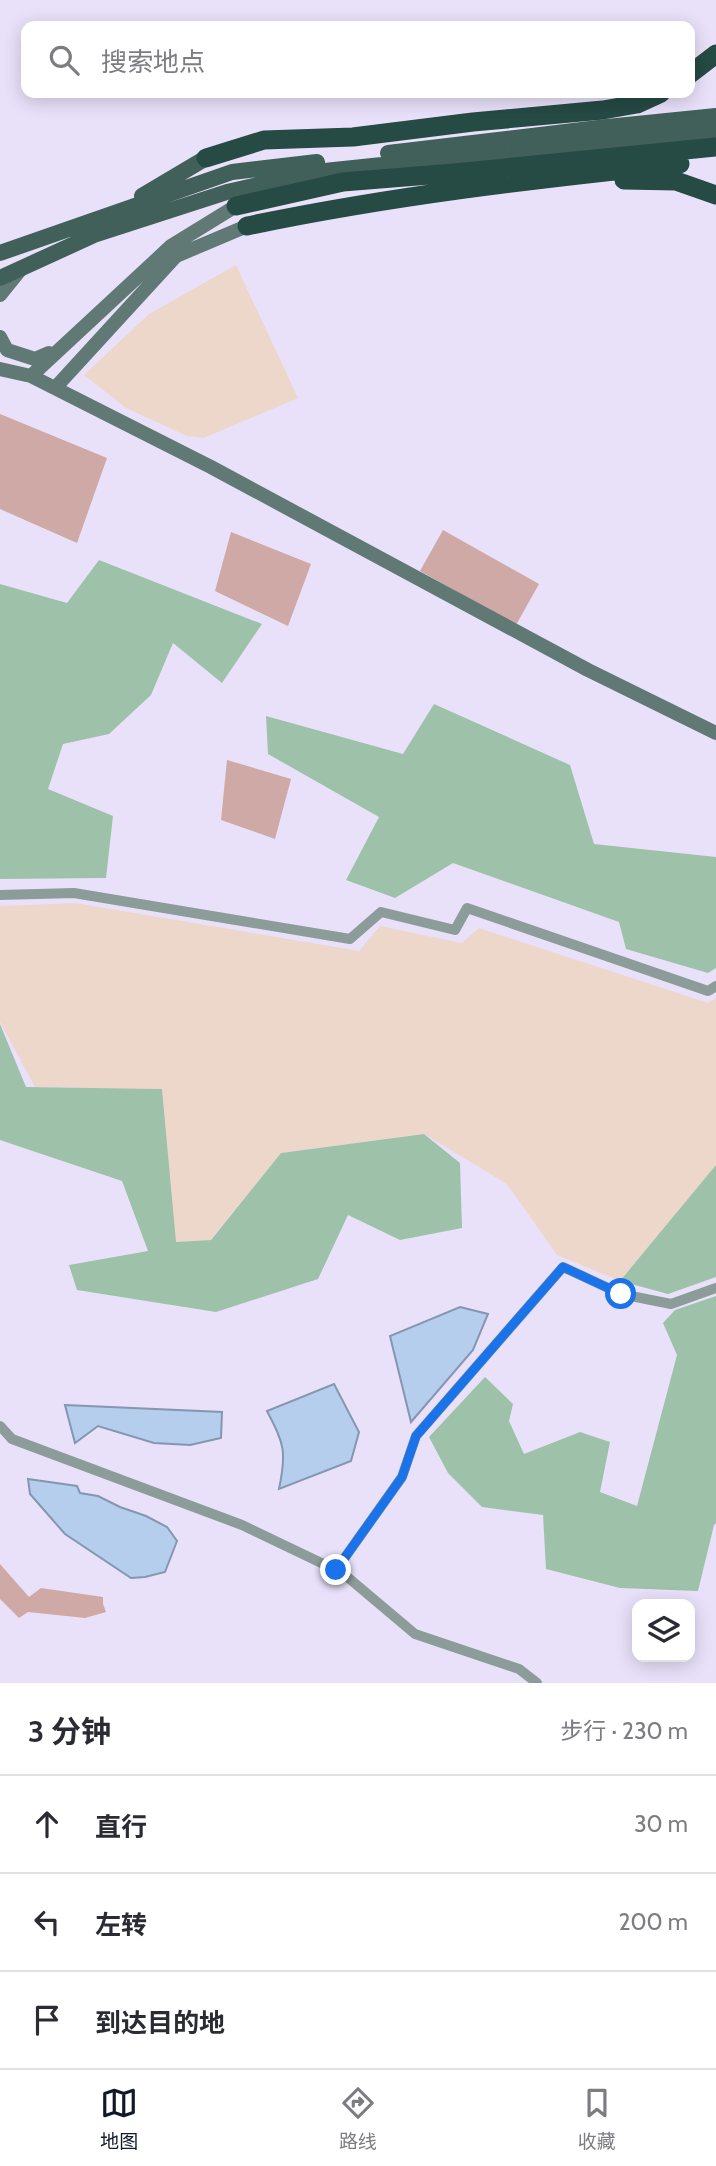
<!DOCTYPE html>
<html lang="zh">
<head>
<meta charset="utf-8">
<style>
  :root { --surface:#fff; --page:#f2f2f3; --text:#2b2b33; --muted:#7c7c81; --line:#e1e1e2; --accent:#111827 }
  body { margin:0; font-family:Cabin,"Noto Sans SC",sans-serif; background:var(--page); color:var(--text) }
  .controls { position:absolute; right:21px; bottom:21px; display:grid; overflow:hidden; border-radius:14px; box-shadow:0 4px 18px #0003 }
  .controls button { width:63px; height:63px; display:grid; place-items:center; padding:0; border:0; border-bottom:2px solid var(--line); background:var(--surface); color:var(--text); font:35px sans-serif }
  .stop { position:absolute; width:21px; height:21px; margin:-16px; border:5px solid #1a73e8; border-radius:50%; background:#fff }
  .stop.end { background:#1a73e8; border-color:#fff; box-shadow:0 2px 7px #0008 }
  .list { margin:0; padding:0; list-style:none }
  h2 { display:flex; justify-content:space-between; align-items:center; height:91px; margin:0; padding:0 28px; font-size:30px }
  h2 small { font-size:23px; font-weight:400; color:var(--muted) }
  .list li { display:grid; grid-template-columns:46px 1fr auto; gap:21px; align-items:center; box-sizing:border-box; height:98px; padding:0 28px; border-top:2px solid var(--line) }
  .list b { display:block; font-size:26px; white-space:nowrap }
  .list em { font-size:23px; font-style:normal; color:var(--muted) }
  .icon { flex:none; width:38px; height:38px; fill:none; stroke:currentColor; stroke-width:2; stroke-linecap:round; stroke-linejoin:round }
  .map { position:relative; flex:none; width:716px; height:1683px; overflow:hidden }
  .search { position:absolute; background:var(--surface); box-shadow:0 4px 18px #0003; left:21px; right:21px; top:21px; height:77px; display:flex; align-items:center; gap:18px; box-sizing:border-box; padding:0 24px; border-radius:14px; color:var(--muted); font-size:26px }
  .sheet { height:385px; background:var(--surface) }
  nav { display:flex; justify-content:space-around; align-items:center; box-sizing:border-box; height:98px; border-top:2px solid var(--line); background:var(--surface); font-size:19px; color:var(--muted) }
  nav a { display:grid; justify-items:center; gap:4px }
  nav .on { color:var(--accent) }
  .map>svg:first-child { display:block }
</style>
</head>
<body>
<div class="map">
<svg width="716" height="1683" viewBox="0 0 716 1683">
  <rect width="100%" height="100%" fill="#e9e1fa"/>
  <!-- industrial -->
  <path fill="#edd7ca" d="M236,265l62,133 -94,40 -17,-2 -61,-28 -42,-33 65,-61z
    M75,903l284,48 21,-25 82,17 17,-15 229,75 8,-5v170l-96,113 -63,-26 -50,-71 -83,-50 -143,19 -71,87 -35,2 -13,-153 -127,-2 -35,-65v-116z"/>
  <!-- forest -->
  <path fill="#9dc2a9" d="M99,560l163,64 -40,59 -49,-40 -22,52 -42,39 -46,10 -15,45 65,27 -7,62 -106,1v-295l67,19z
    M434,704l136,61 24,79 122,13v111l-8,5 -82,-24 -7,-27 -166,-59 -58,35 -49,-18 33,-63 -111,-63 -2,-38 137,38z
    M0,1024l26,63 136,2 14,153 35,-2 70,-87 143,-19 36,29 2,65 -62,12 -52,-25 -30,64 -102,33 -139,-22 -8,-25 79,-14 -26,-70 -122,-41z
    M716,1165v112l-48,17 -48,-13z
    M716,1296v227l-2,2 -16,66 -78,-3 -74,-19 -3,-54 -61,-8 -34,-34 -19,-36 56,-60 28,27 -4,17 15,33 56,-22 30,10 -10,50 37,14 40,-151 -14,-32 12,-13z"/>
  <!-- water -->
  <path fill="#b5ceee" stroke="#8596af" stroke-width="2" d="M460,1307l28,7 -15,36 -62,72 -21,-86z
    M334,1384l25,48 -8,29 -72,28c8,-38 5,-45 -12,-78z
    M65,1405l157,7 -1,26 -31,7 -36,-2 -56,-17 -23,17z
    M28,1479l49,7 3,7 18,3 22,11 26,9 21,11 10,14 -12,31 -20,5 -14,1 -66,-44 -35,-40z"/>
  <!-- building -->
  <path fill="#cea9a5" d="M0,414l107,44 -30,85 -77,-34z
    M443,530l96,54 -23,41 -96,-54z
    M231,532l80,32 -23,62 -73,-35z
    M227,760l64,19 -16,60 -54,-19z
    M0,1564l29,33 12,-9 62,9v7l3,8 -21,6 -57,-6 -9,6 -19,-19z"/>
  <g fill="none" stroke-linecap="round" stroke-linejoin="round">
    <!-- street -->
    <path stroke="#8c9c99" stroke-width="10" d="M0,895l74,-2 276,46 31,-27 74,18 12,-22 241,83 8,-5
      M0,1426l12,13 230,86 94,45 9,5 70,59 104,35 18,14
      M336,1570l66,-93 14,-41 147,-169 58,27 50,10 45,-16"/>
    <!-- secondary -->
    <path stroke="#607974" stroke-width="14" d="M0,295l21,-26
      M0,337l7,13 28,9 14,-6
      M0,369l31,7 180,91 377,203 128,63
      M31,376l140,-130 65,-40
      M55,388l121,-132 71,-30"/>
    <!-- primary -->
    <path stroke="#42605a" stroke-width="16" d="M388,153l219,-26 109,-11
      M142,196l64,-38
      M0,253l232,-81 85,-10
      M0,278l94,-43 133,-43 88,-20 401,-42"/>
    <!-- highway -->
    <path stroke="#264a44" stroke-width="19" d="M690,74l26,-20
      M206,158l58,-18 89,-3 120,-15 130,-12 34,-6 24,-11
      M624,180l52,1 40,14
      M236,206l107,-24 111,-9 262,-26
      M247,226c143,-30 288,-47 433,-62"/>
  </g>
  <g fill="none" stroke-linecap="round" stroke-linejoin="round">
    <!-- route -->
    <path stroke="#1a73e8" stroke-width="9" d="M336,1570l66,-93 14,-41 147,-169 58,27"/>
  </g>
</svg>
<div class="controls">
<button><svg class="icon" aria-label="layers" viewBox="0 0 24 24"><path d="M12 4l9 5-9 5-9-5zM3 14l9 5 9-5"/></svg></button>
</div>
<div class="stop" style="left:621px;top:1294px"></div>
<div class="stop end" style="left:336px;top:1570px"></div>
<div class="search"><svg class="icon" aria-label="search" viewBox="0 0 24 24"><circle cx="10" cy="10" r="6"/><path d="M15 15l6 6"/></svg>搜索地点</div>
</div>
<section class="sheet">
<h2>3 分钟<small>步行 · 230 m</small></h2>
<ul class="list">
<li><svg class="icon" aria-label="ahead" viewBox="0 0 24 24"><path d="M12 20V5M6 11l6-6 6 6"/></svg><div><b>直行</b></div><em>30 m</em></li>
<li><svg class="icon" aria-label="left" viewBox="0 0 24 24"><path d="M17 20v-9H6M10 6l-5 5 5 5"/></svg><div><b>左转</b></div><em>200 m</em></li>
<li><svg class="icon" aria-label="arrive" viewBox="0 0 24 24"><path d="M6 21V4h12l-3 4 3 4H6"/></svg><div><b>到达目的地</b></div></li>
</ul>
</section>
<nav>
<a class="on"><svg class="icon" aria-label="map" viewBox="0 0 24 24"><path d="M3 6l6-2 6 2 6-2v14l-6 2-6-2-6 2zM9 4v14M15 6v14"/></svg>地图</a>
<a><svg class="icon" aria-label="directions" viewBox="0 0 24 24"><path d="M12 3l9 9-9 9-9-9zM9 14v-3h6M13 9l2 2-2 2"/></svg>路线</a>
<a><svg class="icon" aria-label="saved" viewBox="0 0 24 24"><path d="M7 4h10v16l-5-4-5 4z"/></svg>收藏</a>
</nav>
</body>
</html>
